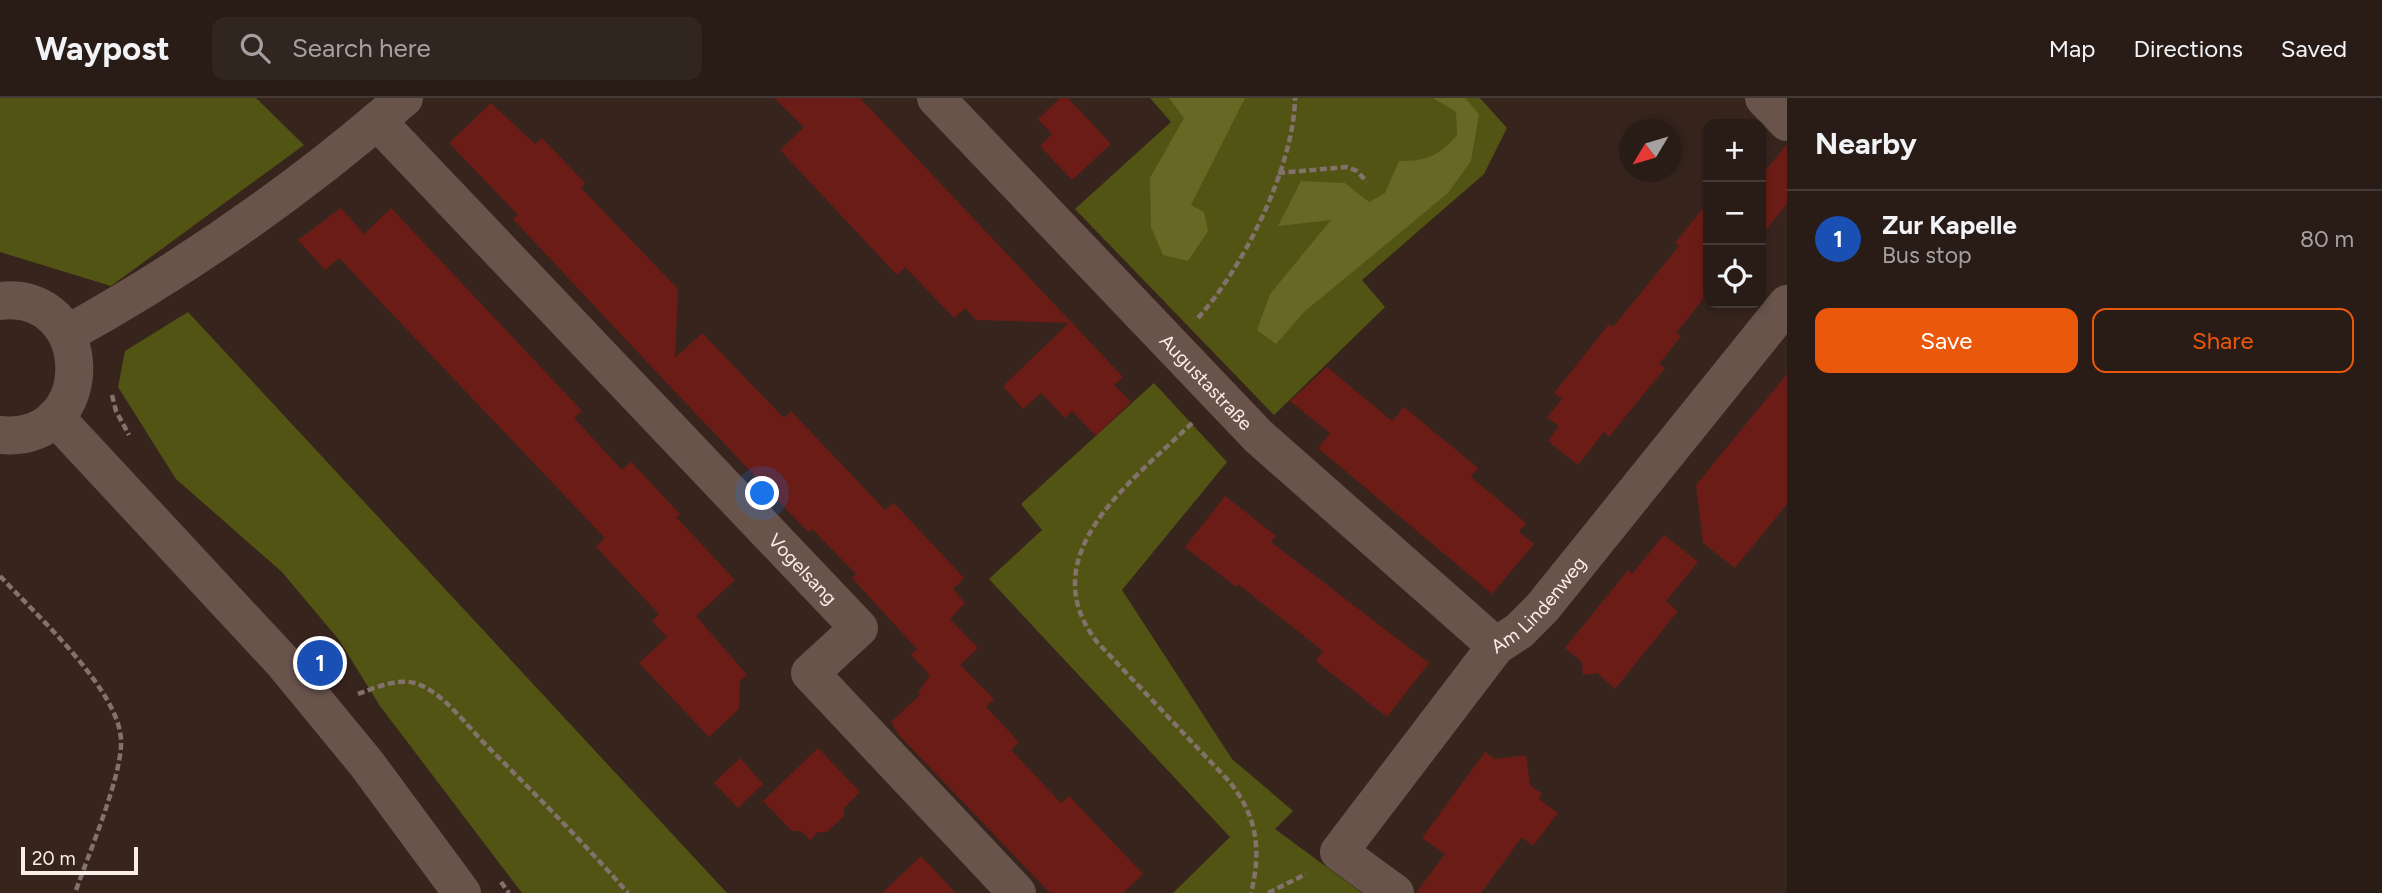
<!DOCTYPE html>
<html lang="en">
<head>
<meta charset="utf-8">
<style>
  :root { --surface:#291c16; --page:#31251f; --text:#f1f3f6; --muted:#a5a1a1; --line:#453a35; --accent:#ea580c }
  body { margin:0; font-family:Figtree,sans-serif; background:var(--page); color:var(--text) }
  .controls { position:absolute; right:21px; top:21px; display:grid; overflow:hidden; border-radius:14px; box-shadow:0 4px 10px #0003 }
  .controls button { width:63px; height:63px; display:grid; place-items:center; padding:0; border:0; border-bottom:2px solid var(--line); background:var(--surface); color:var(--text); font:35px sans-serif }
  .compass { position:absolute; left:1619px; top:21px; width:63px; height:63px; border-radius:50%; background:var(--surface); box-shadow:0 4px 10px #0003; rotate:232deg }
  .scale { position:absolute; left:21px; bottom:18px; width:117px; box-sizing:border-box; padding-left:7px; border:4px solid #fbeee9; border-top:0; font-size:19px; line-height:24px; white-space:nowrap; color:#fbeee9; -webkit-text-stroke:5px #37251d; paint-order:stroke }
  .you { position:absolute; left:763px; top:396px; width:24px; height:24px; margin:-18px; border:5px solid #fff; border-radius:50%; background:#1a73e8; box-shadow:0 0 0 10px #1a73e833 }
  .badge { display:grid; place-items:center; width:46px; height:46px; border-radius:50%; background:var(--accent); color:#fff; font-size:23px; font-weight:700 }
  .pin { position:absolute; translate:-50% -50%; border:4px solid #fff; box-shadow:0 2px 7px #0006 }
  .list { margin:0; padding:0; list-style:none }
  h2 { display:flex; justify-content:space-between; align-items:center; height:91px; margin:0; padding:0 28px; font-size:30px }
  h2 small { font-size:23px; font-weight:400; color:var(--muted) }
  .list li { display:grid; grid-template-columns:46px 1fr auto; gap:21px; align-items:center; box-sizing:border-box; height:98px; padding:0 28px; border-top:2px solid var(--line) }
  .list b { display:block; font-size:26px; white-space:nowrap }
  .list p { margin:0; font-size:23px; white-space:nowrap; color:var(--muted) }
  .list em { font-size:23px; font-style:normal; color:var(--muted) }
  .actions { display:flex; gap:14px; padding:21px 28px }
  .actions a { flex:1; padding:16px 0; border:2px solid var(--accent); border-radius:14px; text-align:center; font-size:24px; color:var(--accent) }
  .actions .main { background:var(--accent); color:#fff }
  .icon { flex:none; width:38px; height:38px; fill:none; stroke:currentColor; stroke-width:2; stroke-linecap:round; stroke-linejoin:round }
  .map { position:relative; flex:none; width:1787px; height:795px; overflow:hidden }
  header { display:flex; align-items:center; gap:42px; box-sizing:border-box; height:98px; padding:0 35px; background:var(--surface); border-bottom:2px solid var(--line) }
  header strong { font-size:33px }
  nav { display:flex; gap:38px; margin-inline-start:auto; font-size:24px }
  .search { width:490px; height:63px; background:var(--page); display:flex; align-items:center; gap:18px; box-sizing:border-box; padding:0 24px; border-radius:14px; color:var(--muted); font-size:26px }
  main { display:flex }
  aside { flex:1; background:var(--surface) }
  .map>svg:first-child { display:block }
</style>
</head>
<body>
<header>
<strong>Waypost</strong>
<div class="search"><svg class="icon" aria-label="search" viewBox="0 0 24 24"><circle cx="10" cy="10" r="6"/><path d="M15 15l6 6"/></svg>Search here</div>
<nav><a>Map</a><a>Directions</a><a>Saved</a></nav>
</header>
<main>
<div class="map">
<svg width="1787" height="795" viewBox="0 0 1787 795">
  <rect width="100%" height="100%" fill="#37251d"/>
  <!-- green -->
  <path fill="#525414" d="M0,0h256l48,47 -193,141 -111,-34z
    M1150,0h330l27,30 -23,46 -122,106 23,27 -111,108 -199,-206 96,-87z
    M188,214l539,581h-205l-142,-187 -41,-66 -57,-68 -106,-93 -58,-92 7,-36z
    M1154,285l73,79 -105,128 110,169 61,52 -18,18 87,64h-189l57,-56 -241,-258 53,-49 -21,-26z"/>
  <!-- forest -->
  <path fill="#666823" d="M1169,0h76l-54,107 13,7 4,19 -20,30 -25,-6 -12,-28 -1,-49 34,-60z
    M1433,0h32l14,16 -8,47 -23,32 -144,119 -28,32 -19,-14 13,-36 61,-74 -53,6 23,-45 44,2 24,19 16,-9 14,-32c28,0 40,-5 58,-26l-1,-23z"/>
  <!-- building -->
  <path fill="#6b1c17" d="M774,0h86l263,279 -9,8 17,17 -35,34 -24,-25 -7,7 -24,-25 -18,16 -20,-23 66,-63 -93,-3 -11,-12 -11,10 -49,-51 -8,8 -117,-125 24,-23z
    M1060,0h8l43,46 -39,36 -32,-34 12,-12 -14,-15z
    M491,5l44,41 7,-6 43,45 -4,5 97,101 -3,69 27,-25 82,85 7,-7 94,99 9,-7 70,75 -11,11 12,14 -15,16 28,29 -18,17 34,34 -8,8 33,35 -8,8 50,53 8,-7 74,78 -20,19h-73l-151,-158 -8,-13 29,-27 -2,-2 12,-18 -19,-20 6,-6 -65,-71 4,-4 -44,-45 -4,3 -162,-171 -133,-142 5,-4 -69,-72z
    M1787,46v60l-26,32v-60z
    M1708,104v91l-32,40 5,3 -22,28 6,4 -56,69 -5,-5 -26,33 -30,-24 11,-15 -12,-9 15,-18 -8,-6 55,-69 4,3 66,-81 -4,-3z
    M341,110l23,26 27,-26 191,203 -8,7 48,52 9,-8 49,52 -4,3 59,63 -39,36 51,59 -7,6 -1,28 -30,28 -70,-74 28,-26 -15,-16 7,-7 -63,-67 9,-9 -266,-280 -14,12 -27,-30z
    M1327,269l65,54 12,-14 74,61 -7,9 55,46 -7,9 15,12 -42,50 -174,-146 12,-15 -40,-32z
    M1787,276v130l-52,64 -32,-25 -7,-58z
    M1225,398l51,40 -5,6 158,121 -42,54 -71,-56 7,-10 -85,-67 -2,3 -51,-40z
    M1664,437l34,27 -32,39 12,10 -63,78 -18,-16 -14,2 -1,-13 -17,-14 63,-78 4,4z
    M818,650l42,44 -16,16v8l-17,16h-9l-8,8 -9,-9h-9l-29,-30z
    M1485,654l10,7 31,-4 4,30 12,9 -3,5 19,14 -25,33 -11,-9 -41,56h-65l29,-39 -23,-16z
    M740,660l23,26 -25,24 -24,-25z
    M921,758l35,37h-74z"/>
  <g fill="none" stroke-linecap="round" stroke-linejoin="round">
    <!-- path -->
    <path stroke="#82726b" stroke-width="4.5" stroke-dasharray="7 3.5" stroke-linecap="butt" d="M1278,75l69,-6 10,4 10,11
      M1198,220c45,-50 96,-151 97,-220
      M112,297l4,16 13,24
      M1192,325c-57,56 -163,131 -95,219l130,137c30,35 35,70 24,114
      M0,478c35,38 119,113 121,164 2,34 -34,118 -46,153
      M358,596c17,-6 38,-16 57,-11 27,8 52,43 72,63 48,48 96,96 141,147
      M501,784l8,11
      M1268,795l38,-19"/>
    <!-- minor -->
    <g stroke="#69544c" stroke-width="38">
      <path id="s1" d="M936,0l322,338 238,210"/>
      <path d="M1764,0l23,24"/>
      <path id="s2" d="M377,23l482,507 -49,45 207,220"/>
      <path d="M0,203c96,-12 102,143 0,134"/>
      <path d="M67,236c121,-67 233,-145 337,-236"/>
      <path d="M55,319l227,244 84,102 96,130"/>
      <path id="s3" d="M1395,795l-56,-41 157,-206 23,-15 23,-23 245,-304"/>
    </g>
  </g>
  <g text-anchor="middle" stroke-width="5" stroke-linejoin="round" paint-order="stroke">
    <!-- street labels -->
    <g font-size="19" fill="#fbeee9" stroke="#37251d">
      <text dy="7" stroke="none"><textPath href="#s1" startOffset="392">Augustastraße</textPath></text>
      <text dy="7" stroke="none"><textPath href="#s2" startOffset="618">Vogelsang</textPath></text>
      <text dy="7" stroke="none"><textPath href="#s3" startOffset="388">Am Lindenweg</textPath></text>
    </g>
  </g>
</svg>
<div class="controls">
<button>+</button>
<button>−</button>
<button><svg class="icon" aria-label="locate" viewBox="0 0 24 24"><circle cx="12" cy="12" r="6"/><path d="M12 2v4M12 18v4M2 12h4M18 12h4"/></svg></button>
</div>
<svg class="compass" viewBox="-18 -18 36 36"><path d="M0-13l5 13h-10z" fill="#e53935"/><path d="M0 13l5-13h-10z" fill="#a5a1a1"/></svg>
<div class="scale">20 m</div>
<div class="you"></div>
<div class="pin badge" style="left:320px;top:565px;background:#1a4fb4">1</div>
</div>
<aside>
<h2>Nearby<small></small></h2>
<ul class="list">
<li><span class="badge" style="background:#1a4fb4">1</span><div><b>Zur Kapelle</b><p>Bus stop</p></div><em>80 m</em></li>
</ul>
<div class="actions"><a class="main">Save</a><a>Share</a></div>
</aside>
</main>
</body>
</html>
